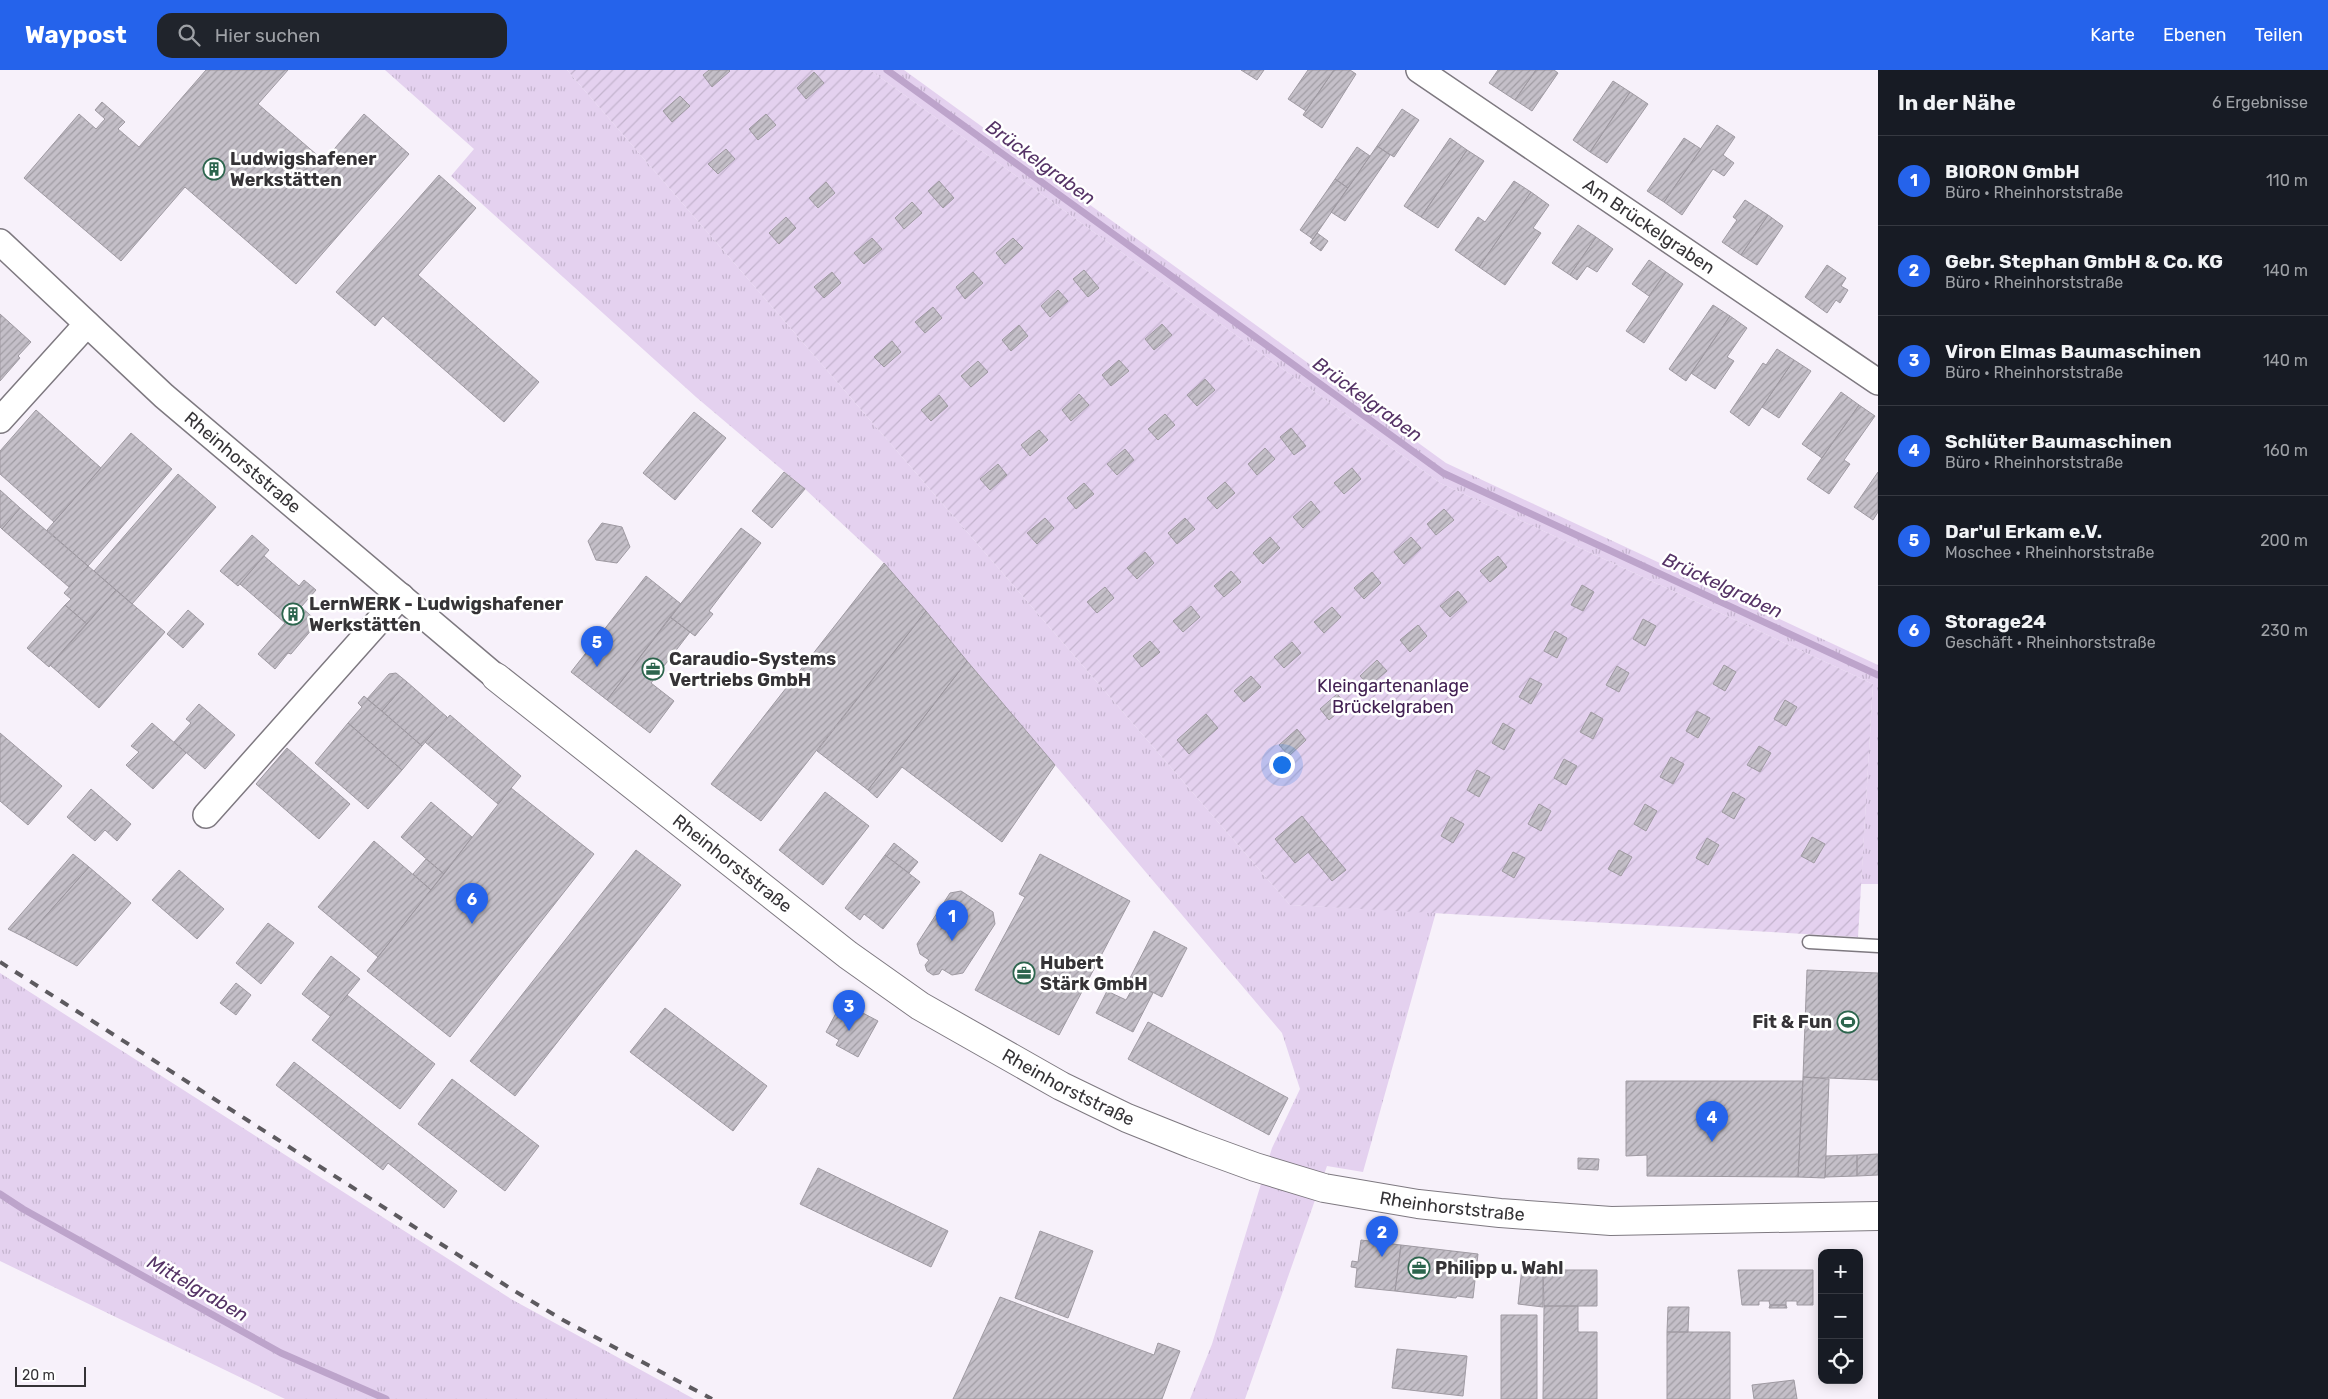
<!DOCTYPE html>
<html lang="de">
<head>
<meta charset="utf-8">
<style>
  :root { --surface:#171b24; --page:#20242c; --text:#f1f3f6; --muted:#9ea1a6; --line:#363941; --accent:#2563eb }
  body { margin:0; font-family:Rubik,sans-serif; background:var(--page); color:var(--text) }
  .controls { position:absolute; right:15px; bottom:15px; display:grid; overflow:hidden; border-radius:10px; box-shadow:0 2px 12px #0003 }
  .controls button { width:45px; height:45px; display:grid; place-items:center; padding:0; border:0; border-bottom:1px solid var(--line); background:var(--surface); color:var(--text); font:25px sans-serif }
  .scale { position:absolute; left:15px; bottom:12px; width:71px; box-sizing:border-box; padding-left:5px; border:2px solid #353336; border-top:0; font-size:14px; line-height:18px; white-space:nowrap; color:#353336; -webkit-text-stroke:4px #fff; paint-order:stroke }
  .you { position:absolute; left:1281px; top:694px; width:18px; height:18px; margin:-12px; border:4px solid #fff; border-radius:50%; background:#1a73e8; box-shadow:0 0 0 8px #1a73e833 }
  .badge { display:grid; place-items:center; width:32px; height:32px; border-radius:50%; background:var(--accent); color:#fff; font-size:16px; font-weight:700 }
  .pin { position:absolute; translate:-50% -41px; filter:drop-shadow(0 1px 2px #0008) }
  .pin::after { content:''; position:absolute; top:26px; width:18px; height:15px; background:inherit; clip-path:polygon(0 0,100% 0,50% 100%) }
  .list { margin:0; padding:0; list-style:none }
  h2 { display:flex; justify-content:space-between; align-items:center; height:65px; margin:0; padding:0 20px; font-size:21px }
  h2 small { font-size:16px; font-weight:400; color:var(--muted) }
  .list li { display:grid; grid-template-columns:32px 1fr auto; gap:15px; align-items:center; box-sizing:border-box; height:90px; padding:0 20px; border-top:1px solid var(--line) }
  .list b { display:block; font-size:19px; white-space:nowrap }
  .list p { margin:0; font-size:16px; white-space:nowrap; color:var(--muted) }
  .list em { font-size:16px; font-style:normal; color:var(--muted) }
  .icon { flex:none; width:28px; height:28px; fill:none; stroke:currentColor; stroke-width:2; stroke-linecap:round; stroke-linejoin:round }
  .map { position:relative; flex:none; width:1878px; height:1329px; overflow:hidden }
  header { display:flex; align-items:center; gap:30px; box-sizing:border-box; height:70px; padding:0 25px; background:var(--accent); color:#fff }
  header strong { font-size:24px }
  nav { display:flex; gap:28px; margin-inline-start:auto; font-size:18px }
  .search { width:350px; height:45px; background:var(--page); display:flex; align-items:center; gap:12px; box-sizing:border-box; padding:0 18px; border-radius:15px; color:var(--muted); font-size:19px }
  main { display:flex }
  aside { flex:1; background:var(--surface) }
  .map>svg:first-child { display:block }
</style>
</head>
<body>
<header>
<strong>Waypost</strong>
<div class="search"><svg class="icon" aria-label="search" viewBox="0 0 24 24"><circle cx="10" cy="10" r="6"/><path d="M15 15l6 6"/></svg>Hier suchen</div>
<nav><a>Karte</a><a>Ebenen</a><a>Teilen</a></nav>
</header>
<main>
<div class="map">
<svg width="1878" height="1329" viewBox="0 0 1878 1329">
  <defs>
    <pattern id="grass-tufts" width="24" height="20" patternUnits="userSpaceOnUse" patternTransform="scale(1.25)"><rect width="24" height="20" fill="#e4d1ef"/><path d="M3 7l-1-3M5 7V3M7 7l1-3M15 17l-1-3M17 17v-4M19 17l1-3" fill="none" stroke="#c4b4ce"/></pattern>
    <pattern id="garden-furrows" width="10" height="10" patternUnits="userSpaceOnUse" patternTransform="scale(1.25)"><rect width="10" height="10" fill="#e4d1ef"/><path d="M-1 1l2-2M0 10L10 0M9 11l2-2" fill="none" stroke="#c4b4ce"/></pattern>
    <pattern id="building-hatch" width="6" height="6" patternUnits="userSpaceOnUse" patternTransform="scale(1.25)"><rect width="6" height="6" fill="#c4bfc8"/><path d="M-1 1l2-2M0 6l6-6M5 7l2-2" fill="none" stroke="#a09ca3"/></pattern>
  </defs>
  <rect width="100%" height="100%" fill="#f7f1fa"/>
  <!-- grass -->
  <path fill="url(#grass-tufts)" d="M385,0h182l723,835 146,7 -73,260 -36,-6 -82,233h-55l22,-55 60,-196 28,-59 -18,-56 -398,-470 -79,-74 -109,-92 -245,-221 23,-27z
    M870,0h34l542,393 432,202v219h-17l12,-200 -433,-201z
    M0,903l511,326 183,100h-409l-285,-138z"/>
  <!-- garden -->
  <path fill="url(#garden-furrows)" d="M567,0h303l570,413 433,201 -15,253 -568,-32z"/>
  <g fill="none" stroke-linecap="round" stroke-linejoin="round">
    <!-- stream -->
    <path stroke="#bda4cb" stroke-width="7" d="M887,0l556,403 435,202
      M0,1124l23,15 258,144 105,46"/>
  </g>
  <!-- building -->
  <path fill="url(#building-hatch)" stroke="#9f9aa2" d="M206,0h82l-30,34 66,57 40,-47 45,40 -113,130 -111,-97 -64,74 -97,-83 55,-64 17,15 9,-10 -10,-9 7,-8 23,20 -7,7 21,18z
    M709,0h20l1,1 -18,16 -9,-12z
    M1241,0h23l-7,10z
    M1308,0h26l-28,41 -18,-12z
    M1334,0h16l6,4 -34,54 -19,-13z
    M1498,0h38l-21,30 -26,-17z
    M1536,0h18l4,3 -26,38 -17,-11z
    M814,2l10,11 -18,16 -9,-11z
    M1613,11l17,11 -40,60 -17,-12z
    M1630,22l18,12 -41,59 -17,-11z
    M680,26l10,10 -18,16 -9,-11z
    M1402,39l17,11 -25,37 -17,-11z
    M766,44l10,11 -18,15 -9,-11z
    M1717,55l18,12 -12,18 11,8 -10,13 -11,-7 -31,46 -18,-13z
    M1450,68l17,12 -46,67 -17,-11z
    M1684,68l17,11 -37,53 -17,-11z
    M1377,76l13,9 -45,66 -14,-9z
    M1357,77l13,9 -22,32 -13,-9z
    M726,79l9,10 -17,15 -10,-10z
    M1467,80l17,11 -46,67 -17,-11z
    M439,105l37,33 -58,67 121,107 -35,40 -121,-106 -8,10 -39,-34z
    M1335,109l13,9 -35,51 -13,-9z
    M939,111l15,17 -11,10 -15,-17z
    M1514,111l17,11 -52,75 -24,-17 23,-33 7,5z
    M826,112l9,11 -17,15 -9,-10z
    M1531,122l18,13 -16,23 8,5 -36,52 -26,-18z
    M1745,130l23,15 -27,40 -19,-13 15,-22 -4,-3z
    M912,132l10,11 -18,16 -9,-11z
    M1768,145l15,11 -26,39 -16,-10z
    M786,147l10,11 -17,16 -10,-11z
    M1578,155l18,12 -26,38 -18,-12z
    M1317,163l11,8 -7,10 -11,-8z
    M1596,167l17,12 -16,23 -10,-6 -10,14 -7,-5z
    M872,168l10,11 -18,15 -10,-11z
    M1013,168l10,10 -18,16 -9,-11z
    M1649,190l17,12 -17,24 -17,-12z
    M1827,195l19,13 -5,8 7,4 -8,13 -4,-3 -9,13 -22,-16z
    M1084,200l15,18 -11,9 -15,-18z
    M832,202l9,11 -17,15 -10,-11z
    M973,202l10,11 -18,16 -9,-12z
    M1666,202l17,12 -39,59 -18,-12z
    M1058,220l10,11 -18,16 -9,-11z
    M1713,235l17,11 -44,65 -17,-12z
    M933,237l9,11 -17,15 -10,-11z
    M0,244l31,28 -13,14 2,2 -20,23z
    M1730,246l17,12 -20,29 7,4 -19,28 -24,-16z
    M1162,254l10,11 -18,15 -9,-11z
    M1019,255l9,11 -17,15 -9,-11z
    M892,271l9,11 -17,15 -10,-10z
    M1777,279l17,11 -45,66 -19,-14 33,-49 3,2z
    M1119,290l10,11 -18,15 -9,-11z
    M1794,290l17,11 -32,47 -17,-11z
    M978,291l10,11 -17,15 -10,-11z
    M1205,309l10,11 -18,16 -10,-11z
    M1841,322l18,13 -37,53 -20,-14z
    M1079,324l10,11 -18,16 -9,-11z
    M939,325l9,11 -17,15 -10,-11z
    M1859,335l16,11 -31,44 6,4 -21,30 -22,-15z
    M36,340l65,58 -47,54 -54,-48v-23z
    M694,342l32,26 -51,62 -32,-27z
    M1165,344l10,11 -17,15 -10,-11z
    M1291,358l15,18 -12,9 -14,-18z
    M1039,360l9,10 -18,16 -9,-11z
    M131,363l41,36 -84,97 -41,-36z
    M1265,378l10,11 -18,16 -9,-11z
    M1125,379l9,11 -17,15 -10,-11z
    M998,394l9,11 -17,15 -10,-11z
    M1352,398l9,11 -17,15 -10,-11z
    M784,402l21,17 -33,39 -20,-17z
    M1878,402v40l-5,8 -19,-13z
    M178,404l38,33 -84,97 -38,-33z
    M1225,412l10,11 -18,16 -10,-11z
    M1084,413l10,11 -18,15 -9,-11z
    M0,420l20,18 -18,21 -2,-2z
    M1311,431l9,11 -17,16 -10,-11z
    M20,438l68,58 -19,21 -67,-58z
    M1444,439l10,11 -18,15 -9,-11z
    M1045,448l9,10 -17,16 -10,-11z
    M1185,448l10,11 -18,15 -9,-11z
    M602,453l20,4 8,20 -13,16 -21,-3 -8,-19z
    M741,458l20,15 -52,68 4,3 -18,22 -25,-19z
    M252,465l17,15 -31,36 -18,-15z
    M1270,467l10,11 -17,16 -10,-11z
    M1411,467l10,11 -17,16 -10,-12z
    M1145,482l9,11 -17,16 -10,-11z
    M264,486l35,30 5,-6 12,10 -15,17 17,15 -27,32 -3,-1 -13,16 -17,-15 27,-31 -45,-39z
    M1498,486l9,11 -17,15 -10,-11z
    M884,493l42,48 -165,210 -50,-37z
    M88,496l28,24 -29,34 -22,-19 6,-6 -7,-6z
    M1231,501l10,11 -17,15 -10,-11z
    M1372,502l9,11 -17,16 -10,-11z
    M646,506l35,28 -74,96 -36,-28z
    M1582,515l12,7 -11,19 -12,-6z
    M1105,517l9,11 -17,15 -10,-11z
    M116,520l49,42 -66,76 -49,-43z
    M1458,521l9,11 -17,15 -10,-11z
    M65,535l22,19 -38,43 -22,-19z
    M1191,536l9,11 -17,15 -10,-11z
    M1332,537l9,10 -17,16 -10,-11z
    M188,540l16,14 -21,24 -16,-14z
    M926,541l41,50 -99,129 -51,-39z
    M670,547l20,15 -39,51 23,18 -24,32 -43,-33z
    M1643,549l13,7 -11,20 -12,-7z
    M1418,555l9,11 -17,16 -10,-12z
    M1555,561l12,7 -10,20 -13,-7z
    M1150,571l10,11 -18,15 -9,-11z
    M1292,572l9,11 -17,15 -10,-11z
    M1377,590l10,11 -18,15 -9,-10z
    M967,591l88,104 -53,77 -100,-75 -25,31 -9,-8z
    M1724,595l12,7 -11,19 -12,-7z
    M1617,596l12,7 -10,19 -13,-7z
    M396,603l11,9 -25,29 -15,-12 22,-25z
    M1251,606l10,11 -17,15 -10,-11z
    M1530,608l12,6 -11,20 -12,-7z
    M407,612l40,35 -25,29 -40,-35z
    M1337,624l10,11 -18,15 -9,-11z
    M364,626l58,50 -20,24 -54,-47 14,-16 -4,-4z
    M1785,630l12,7 -11,19 -12,-7z
    M199,634l36,31 -30,34 -31,-27 17,-19 -5,-4z
    M1697,641l13,7 -12,20 -12,-7z
    M1591,642l12,7 -10,20 -13,-7z
    M1206,644l12,14 -29,26 -12,-14z
    M450,645l71,61 -23,28 -73,-62z
    M152,653l34,30 -33,36 -27,-24 13,-13 -8,-6z
    M348,653l54,47 -34,39 -53,-46z
    M1503,653l12,7 -11,20 -12,-7z
    M1297,659l9,11 -17,16 -10,-11z
    M0,663l62,53 -34,39 -28,-24z
    M1759,676l12,7 -11,19 -13,-7z
    M287,678l63,56 -31,35 -63,-55z
    M1671,687l13,7 -11,20 -13,-7z
    M1564,689l13,7 -11,19 -12,-7z
    M1477,700l13,7 -11,20 -12,-7z
    M511,718l83,66 -144,183 -83,-66z
    M91,719l40,35 -14,17 -12,-11 -10,11 -28,-24z
    M825,722l44,34 -46,59 -44,-35z
    M1733,722l12,7 -11,20 -12,-7z
    M431,732l41,35 -28,37 -43,-37z
    M1539,734l12,7 -10,20 -13,-7z
    M1645,734l12,7 -11,20 -12,-7z
    M1302,746l20,25 -27,22 -20,-24z
    M1451,747l13,7 -11,19 -12,-7z
    M1812,767l13,7 -11,19 -13,-7z
    M1707,768l12,7 -11,20 -12,-7z
    M374,771l57,49 -53,67 -60,-50z
    M1322,771l24,29 -14,11 -24,-29z
    M894,773l24,19 -9,11 -24,-18z
    M636,780l45,35 -166,211 -45,-35z
    M1619,780l13,7 -11,19 -13,-7z
    M1513,782l12,6 -11,20 -12,-7z
    M73,784l16,13 -63,71 -18,-9z
    M1040,784l90,47 -71,134 -84,-45 50,-93 -6,-3z
    M885,785l35,27 -37,47 -19,-15 -4,6 -15,-12z
    M426,789l18,15 -13,16 -18,-16z
    M89,797l42,36 -54,63 -51,-28z
    M179,800l45,39 -27,30 -45,-39z
    M961,821l32,21 2,12 -32,49 -11,2 -10,-6 -3,5 -6,1 -6,-4 -2,-6 4,-5 -9,-6 -3,-10 33,-51z
    M268,853l26,20 -33,41 -25,-21z
    M1154,861l33,17 -25,49 -33,-17z
    M331,886l29,23 -30,37 -28,-22z
    M1807,900l71,3v107l-75,-3z
    M236,913l15,12 -15,20 -16,-12z
    M1135,914l18,9 -20,39 -37,-19 11,-22 19,9z
    M347,925l88,69 -35,45 -88,-69z
    M842,932l36,19 -20,36 -22,-12 3,-5 -13,-8z
    M665,938l102,78 -34,45 -103,-79z
    M1148,952l140,76 -19,37 -141,-76z
    M294,992l163,129 -13,17 -56,-45 -5,7 -107,-85z
    M1803,1007l26,2 -4,99 -27,-1z
    M452,1009l87,67 -34,45 -87,-67z
    M1626,1011h177l-5,96 -151,-1v-21l-21,1z
    M1878,1084v21l-21,1v-21z
    M1857,1085v21l-32,1 1,-21z
    M1578,1088l21,1 -1,11 -20,-1z
    M818,1098l130,63 -17,36 -131,-63z
    M1040,1161l53,20 -25,67 -53,-20z
    M1361,1170l40,5 -6,46 -40,-4 2,-19 -6,-1 1,-6 6,1z
    M1401,1175l77,9 -5,44 -16,-2 -1,2 -61,-7z
    M1522,1198l21,2v37l-25,-3z
    M1543,1200h54v36h-53z
    M1738,1200h75v35h-16v-4h-11v4h-16l-1,-4h-10v4h-17z
    M1000,1227l154,58 4,-12 22,8 -18,48h-209z
    M1770,1235h16l1,3h-18z
    M1544,1236h34v26h19v67h-54z
    M1668,1237h21l-1,25h-21z
    M1501,1245h36v84h-36z
    M1667,1262h63v67h-63z
    M1397,1279l70,7 -4,40 -71,-8z
    M1794,1310l3,19h-43l-2,-14z"/>
  <g fill="none" stroke-linecap="round" stroke-linejoin="round">
    <!-- service casing -->
    <g stroke="#7e7980" stroke-width="15">
      <path id="service" d="M1809,872l69,4"/>
    </g>
    <!-- minor casing -->
    <g stroke="#7e7980" stroke-width="28">
      <g id="minor">
        <path id="s1" d="M1419,0l459,312"/>
        <path id="s2" d="M0,172l164,154 332,281"/>
        <path d="M0,350l87,-96"/>
        <path d="M206,745l195,-219"/>
      </g>
    </g>
    <!-- tertiary casing -->
    <g stroke="#7e7980" stroke-width="30">
      <g id="tertiary">
        <path id="s3" d="M496,607l352,278 72,51 141,80 66,32 65,26 63,23 69,21 94,16 82,9 111,8 267,-5"/>
      </g>
    </g>
    <!-- service -->
    <use href="#service" stroke="#fff" stroke-width="12"/>
    <!-- minor -->
    <use href="#minor" stroke="#fff" stroke-width="25"/>
    <!-- tertiary -->
    <use href="#tertiary" stroke="#fff" stroke-width="28"/>
    <!-- rail -->
    <path stroke="#5d5a5f" stroke-width="4" stroke-dasharray="9 9" stroke-linecap="butt" d="M0,892l513,328 50,30 149,79"/>
  </g>
  <!-- icons -->
  <defs>
    <g id="building-ring" transform="scale(1.125)"><circle r="9.5" fill="#fff" stroke="#2c654d" stroke-width="1.5"/><path d="M-4-6H4V6H1V3H-1V6H-4ZM-2.5-4.3h1.7v1.8h-1.7ZM.8-4.3h1.7v1.8H.8ZM-2.5-1h1.7V.8h-1.7ZM.8-1h1.7V.8H.8Z" fill="#2c654d"/></g>
    <g id="office-ring" transform="scale(1.125)"><circle r="9.5" fill="#fff" stroke="#2c654d" stroke-width="1.5"/><path d="M-6-3h4V-5.5h4V-3h4V5H-6ZM-1-4.5V-3h2v-1.5ZM-6 0V1H6V0Z" fill="#2c654d"/></g>
    <g id="stadium-ring" transform="scale(1.125)"><circle r="9.5" fill="#fff" stroke="#2c654d" stroke-width="1.5"/><path d="M0-5a6.5 5 0 1 0 0 10a6.5 5 0 1 0 0-10ZM-3.5-1.8h7v3.6h-7Z" fill="#2c654d"/></g>
  </defs>
  <g fill-rule="evenodd">
    <use href="#building-ring" x="214" y="99"/>
    <use href="#building-ring" x="293" y="544"/>
    <use href="#office-ring" x="653" y="599"/>
    <use href="#office-ring" x="1024" y="903"/>
    <use href="#stadium-ring" x="1848" y="952"/>
    <use href="#office-ring" x="1419" y="1198"/>
  </g>
  <g text-anchor="middle" stroke-width="5" stroke-linejoin="round" paint-order="stroke">
    <!-- poi labels -->
    <g font-size="18" font-weight="bold" fill="#353336" stroke="#fff" text-anchor="start">
      <text x="230" y="95">Ludwigshafener<tspan x="230" dy="21">Werkstätten</tspan></text>
      <text x="309" y="540">LernWERK - Ludwigshafener<tspan x="309" dy="21">Werkstätten</tspan></text>
      <text x="669" y="595">Caraudio-Systems<tspan x="669" dy="21">Vertriebs GmbH</tspan></text>
      <text x="1040" y="899">Hubert<tspan x="1040" dy="21">Stärk GmbH</tspan></text>
      <text x="1832" y="958" text-anchor="end">Fit &amp; Fun</text>
      <text x="1435" y="1204">Philipp u. Wahl</text>
    </g>
    <!-- street labels -->
    <g font-size="18" fill="#353336" stroke="#fff">
      <text dy="6" stroke="none"><textPath href="#s1" startOffset="278">Am Brückelgraben</textPath></text>
      <text dy="6" stroke="none"><textPath href="#s2" startOffset="328">Rheinhorststraße</textPath></text>
      <text dy="6" stroke="none"><textPath href="#s3" startOffset="301">Rheinhorststraße</textPath></text>
      <text dy="6" stroke="none"><textPath href="#s3" startOffset="706">Rheinhorststraße</textPath></text>
      <text dy="6" stroke="none"><textPath href="#s3" startOffset="1111">Rheinhorststraße</textPath></text>
    </g>
    <!-- park labels -->
    <g font-size="18" fill="#432153" stroke="#fff">
      <text x="1393" y="622">Kleingartenanlage<tspan x="1393" dy="21">Brückelgraben</tspan></text>
    </g>
    <!-- water labels -->
    <g font-size="19" font-style="italic" fill="#536" stroke="#fff">
      <text transform="translate(1041 92) rotate(36)" y="7">Brückelgraben</text>
      <text transform="translate(1368 329) rotate(36)" y="7">Brückelgraben</text>
      <text transform="translate(1723 515) rotate(25)" y="7">Brückelgraben</text>
      <text transform="translate(198 1218) rotate(30)" y="7">Mittelgraben</text>
    </g>
  </g>
</svg>
<div class="controls">
<button>+</button>
<button>−</button>
<button><svg class="icon" aria-label="locate" viewBox="0 0 24 24"><circle cx="12" cy="12" r="6"/><path d="M12 2v4M12 18v4M2 12h4M18 12h4"/></svg></button>
</div>
<div class="scale">20 m</div>
<div class="you"></div>
<div class="pin badge" style="left:952px;top:871px">1</div>
<div class="pin badge" style="left:1382px;top:1187px">2</div>
<div class="pin badge" style="left:849px;top:961px">3</div>
<div class="pin badge" style="left:1712px;top:1072px">4</div>
<div class="pin badge" style="left:597px;top:597px">5</div>
<div class="pin badge" style="left:472px;top:854px">6</div>
</div>
<aside>
<h2>In der Nähe<small>6 Ergebnisse</small></h2>
<ul class="list">
<li><span class="badge">1</span><div><b>BIORON GmbH</b><p>Büro · Rheinhorststraße</p></div><em>110 m</em></li>
<li><span class="badge">2</span><div><b>Gebr. Stephan GmbH &amp; Co. KG</b><p>Büro · Rheinhorststraße</p></div><em>140 m</em></li>
<li><span class="badge">3</span><div><b>Viron Elmas Baumaschinen</b><p>Büro · Rheinhorststraße</p></div><em>140 m</em></li>
<li><span class="badge">4</span><div><b>Schlüter Baumaschinen</b><p>Büro · Rheinhorststraße</p></div><em>160 m</em></li>
<li><span class="badge">5</span><div><b>Dar'ul Erkam e.V.</b><p>Moschee · Rheinhorststraße</p></div><em>200 m</em></li>
<li><span class="badge">6</span><div><b>Storage24</b><p>Geschäft · Rheinhorststraße</p></div><em>230 m</em></li>
</ul>
</aside>
</main>
</body>
</html>
